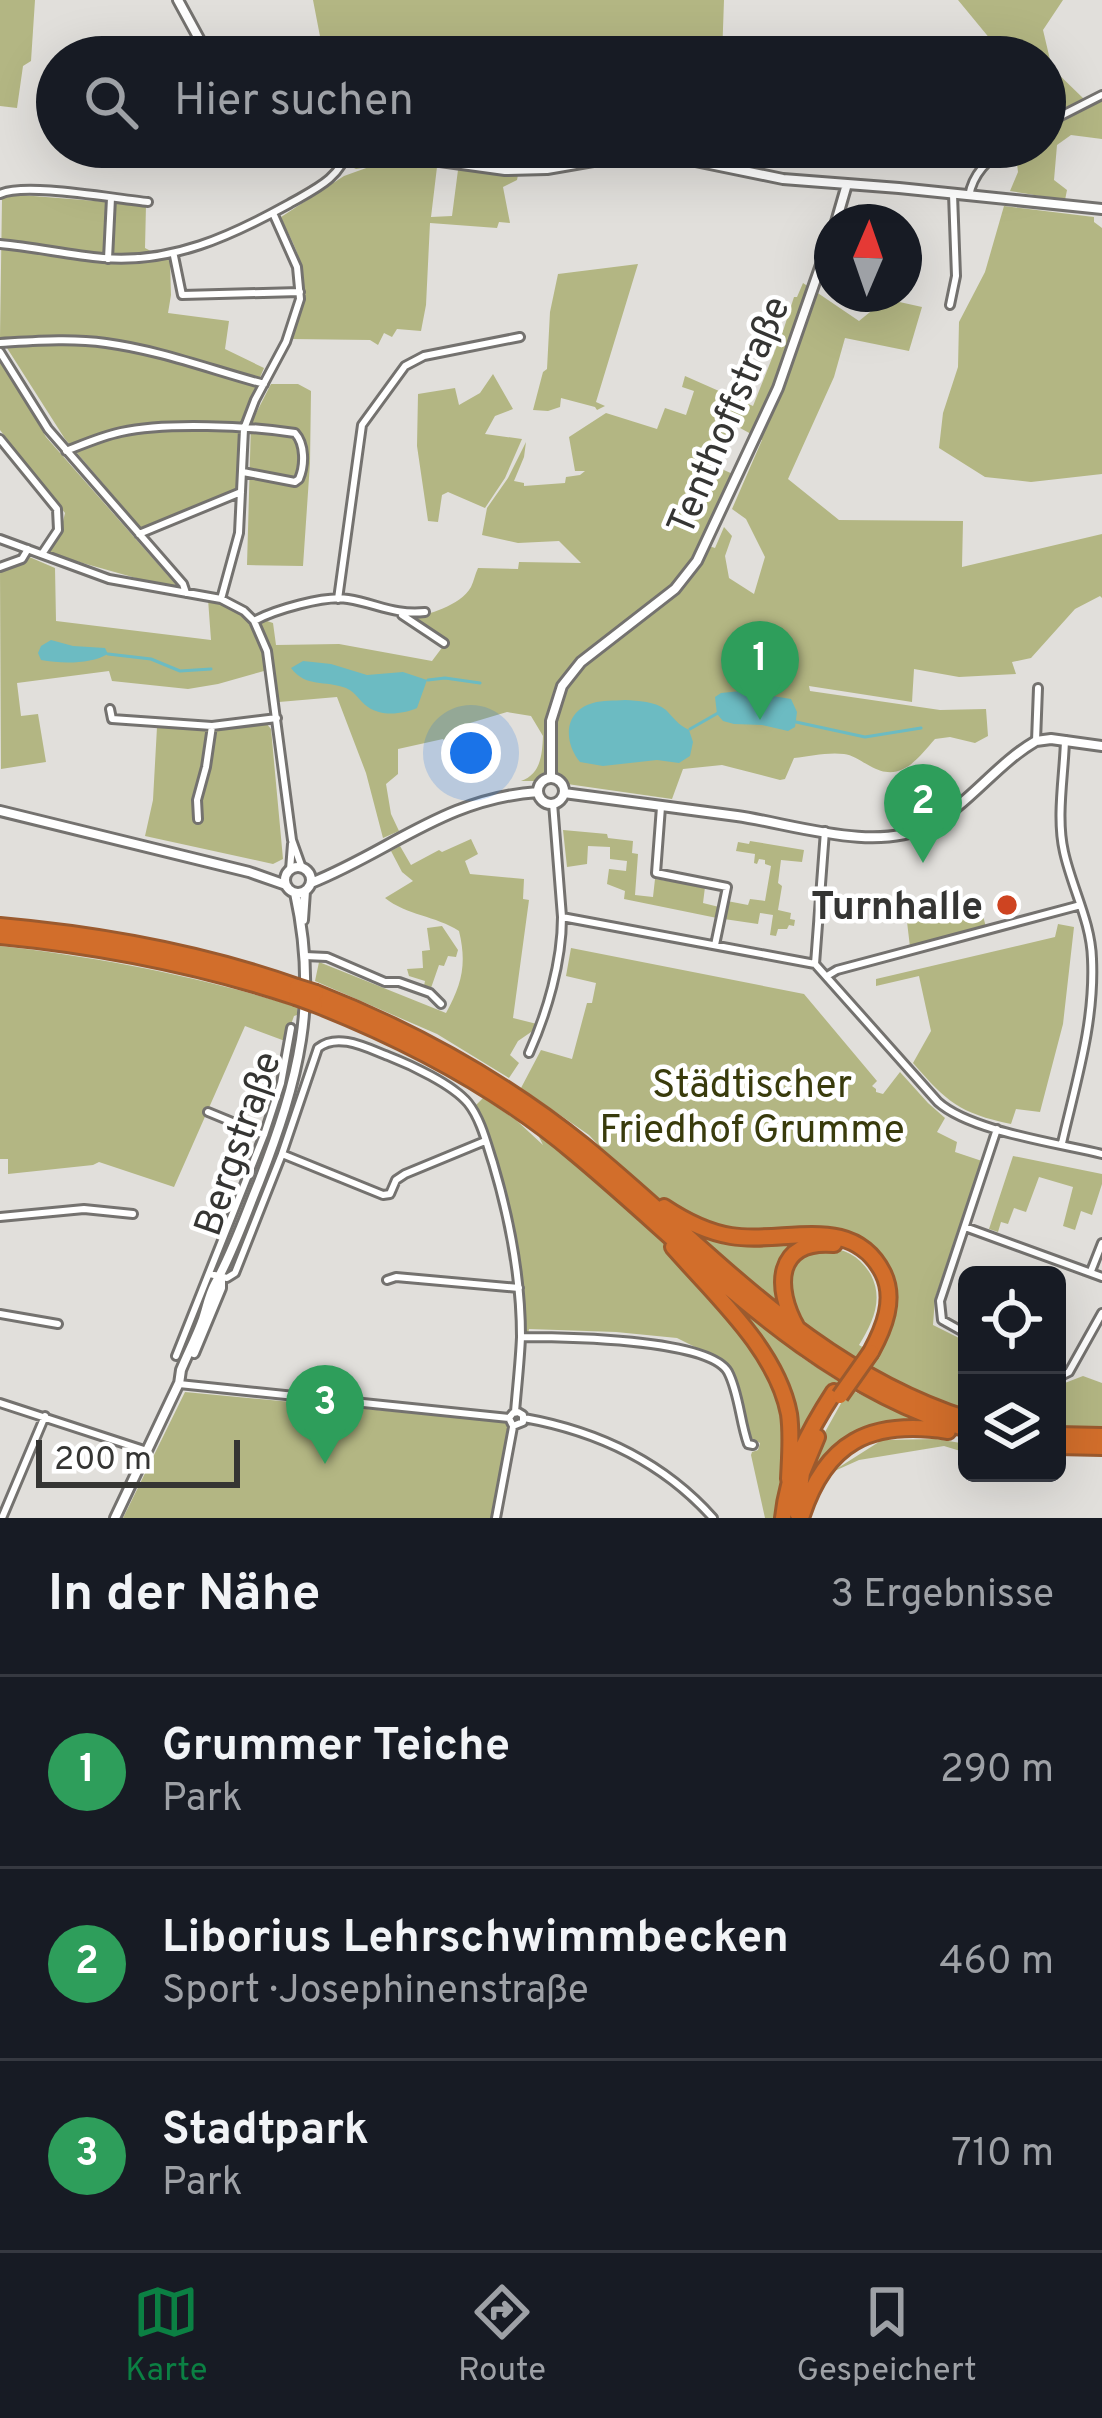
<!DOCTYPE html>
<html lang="de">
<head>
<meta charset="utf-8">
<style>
  :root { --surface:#171b24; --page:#20242c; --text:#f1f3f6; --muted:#9ea1a6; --line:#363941; --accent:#0b8043 }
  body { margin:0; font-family:Overpass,sans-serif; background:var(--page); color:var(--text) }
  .controls { position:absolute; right:36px; bottom:36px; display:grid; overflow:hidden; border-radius:18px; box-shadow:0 12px 48px #0002 }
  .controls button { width:108px; height:108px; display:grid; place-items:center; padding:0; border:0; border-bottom:3px solid var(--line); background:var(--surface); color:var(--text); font:60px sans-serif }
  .compass { position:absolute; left:814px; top:204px; width:108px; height:108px; border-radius:50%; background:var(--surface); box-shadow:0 12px 48px #0002; rotate:2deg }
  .scale { position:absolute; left:36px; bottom:30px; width:204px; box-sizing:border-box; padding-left:12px; border:6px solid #353533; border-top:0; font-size:33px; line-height:42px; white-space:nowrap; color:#353533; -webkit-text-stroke:9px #fff; paint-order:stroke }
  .you { position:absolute; left:471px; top:753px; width:42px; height:42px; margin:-30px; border:9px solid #fff; border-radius:50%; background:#1a73e8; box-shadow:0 0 0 18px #1a73e833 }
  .badge { display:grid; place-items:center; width:78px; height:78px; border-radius:50%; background:var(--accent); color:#fff; font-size:39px; font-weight:700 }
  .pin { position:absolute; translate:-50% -99px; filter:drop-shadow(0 3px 6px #0008) }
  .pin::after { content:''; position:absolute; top:63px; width:42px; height:36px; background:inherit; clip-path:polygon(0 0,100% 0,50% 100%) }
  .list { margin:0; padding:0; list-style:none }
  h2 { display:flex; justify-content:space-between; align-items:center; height:156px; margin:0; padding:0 48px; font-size:51px }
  h2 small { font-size:39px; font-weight:400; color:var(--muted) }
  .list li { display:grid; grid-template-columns:78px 1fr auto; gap:36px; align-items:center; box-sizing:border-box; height:192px; padding:0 48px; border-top:3px solid var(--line) }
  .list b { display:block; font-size:45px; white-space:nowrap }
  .list p { margin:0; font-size:39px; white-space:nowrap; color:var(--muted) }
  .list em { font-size:39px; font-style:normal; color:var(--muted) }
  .icon { flex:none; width:66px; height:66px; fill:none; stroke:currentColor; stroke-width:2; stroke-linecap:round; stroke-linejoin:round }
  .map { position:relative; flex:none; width:1102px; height:1518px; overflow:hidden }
  .search { position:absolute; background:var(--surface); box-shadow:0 12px 48px #0002; left:36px; right:36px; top:36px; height:132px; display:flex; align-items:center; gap:30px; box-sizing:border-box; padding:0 42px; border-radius:66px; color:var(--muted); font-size:45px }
  .sheet { height:732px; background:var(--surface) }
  nav { display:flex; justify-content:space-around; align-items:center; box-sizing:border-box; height:168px; border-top:3px solid var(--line); background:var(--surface); font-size:33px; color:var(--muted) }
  nav a { display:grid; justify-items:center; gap:6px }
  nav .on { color:var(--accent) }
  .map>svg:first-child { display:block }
</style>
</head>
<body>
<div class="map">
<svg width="1102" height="1518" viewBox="0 0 1102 1518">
  <rect width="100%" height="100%" fill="#e1dfdb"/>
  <!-- green -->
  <path fill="#b3b683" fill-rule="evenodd" d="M0,0h35l-4,61 -8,5 -6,42 -17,-2z
    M313,0h411l-2,57h-398z
    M958,0h105l-20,30 9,38 33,32 17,-6v45l-31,-4 -14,10 -3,35 13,10 -2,10 -55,-9 8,-19 -3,-25h30v-21l12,-11 -12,-13v-45h-40z
    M356,156l35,4 -18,6 23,-3 41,4 -6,50 21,-1 6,-46 60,5 -1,5 -14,7 7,36 -11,-1 -2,6 -67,-5 -4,82 -5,26 -24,-2 -5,8 -8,-4 -6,12 -8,-5 -78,-1c13,-35 17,-61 1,-96 -4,-9 -9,-17 -12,-26l63,-41 25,-9 -13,2 -8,-4z
    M8,194l138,11 -1,43 25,13 1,34 -3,18 61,8 -4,28 39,19 -22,52 -4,69 -96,40 -77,-90 -65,-102 2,-138z
    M1004,206l90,11v5l8,6v246l-71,8 -46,-5 -46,-29 4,-35 15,-46 1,-45 26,-50z
    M638,264l-42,138 9,4 -8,4 -2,-3 -34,-9 -1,9 -12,4 -15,-1 10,-38 4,-3 3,-57 8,-38z
    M803,283l56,38 27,-22 36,8 -13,44 -64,-13 -11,39 -46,102 51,41 124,1 -1,46 140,-33v64l-2,-2 -25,13 -44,49 -19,4 4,12 -57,3 -45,-8 -2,33 -103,-16 1,5 130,19 46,-1 2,27 -13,7 -25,-6 -15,2c-18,20 -34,45 -65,27 -8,-4 -17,-11 -26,-12 -16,-2 -34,2 -50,4l-9,21 -5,1 -58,-15 -39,4 -11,30 -126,-18h-25c20,-7 21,-26 22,-45l-12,-20 -24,-4 -47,14 -7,20 12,20 -3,2 -19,-29 -45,10v25l-12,10 5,30 8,17 -16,7 -17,-65 -29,-76 -58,5 -4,-24 -11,-7 -46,13 -30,5 -76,-8 -3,-10 -92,12 4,33 17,-2 8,48 -45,7 -1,-198 23,-8 4,-7 28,12 1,53 155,19 -3,-41 26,10 19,18 11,-7 9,3 3,22 63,-1 93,17 15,-20 -39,-23c20,-3 52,-12 63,-31 3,-6 4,-13 7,-19l40,1 1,-7 62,1 -22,-22 -41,2 -36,-8 5,-27 21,-30 18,-36 -2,15 -10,24 10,2v3l41,-3 1,-6 14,-2 5,-4h-10l-6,-34 37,-24 51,16 8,-21 21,7 8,-24 -12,-4 3,-11 68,30 31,-78 10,-31h3zM731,423l31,17 -30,69 14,10 19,38 -11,37 -25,-16 -4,-22 7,-20 -8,-9 -9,21 -12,-4 32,-69 -20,-9z
    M0,358l46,79 132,150 -35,-7 -96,-27 13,-19 5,-21 -65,-83z
    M493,374l20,35 -18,7 -10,18 37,5 -17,39 -20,30 -37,-16 -6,3 -4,27 -10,-1 -11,-75 1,-52 37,-6 4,17 21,-12z
    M271,384h27l13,7 -1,72 -7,103 -56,-1 4,-142z
    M266,723l5,6 12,130 -10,5 -128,-28 8,-36 4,-73 49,2z
    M563,830l44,4 1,4 25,3 -1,12 6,1 -3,41 18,2 2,-18 50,8 -2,16 16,4 -2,11 -93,-19 1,-8 -18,-7 2,-15 17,2 1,-10 -17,-2v-12l-22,-1 -1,18 -20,3z
    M471,839l7,15 -13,7 5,13 54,5 -1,20 6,1 -16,118 24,6 -3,6 -16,11 -8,14 9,8 -10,15 -72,-44 -122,-53 4,-19 127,51c16,-29 21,-49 13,-82 -23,-15 -53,-16 -74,-33l28,-17 -11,-9 -11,-21 9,-5 11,19 28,-15 3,2z
    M750,841l54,9 -2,12 -21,-2 -3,23 4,3 -4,24 13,3 -1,6 5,1 -1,6 -5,-1 -2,4h-9l-2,7 -6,-1 3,-20 -13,-2 -2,11 -34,-5 3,-18 21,4 2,-6 15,2 6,-35 -6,-2v-4l-6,-1 -2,5 -3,-1 1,-9 -19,-3 2,-9 11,2z
    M936,901l9,11 7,-5 28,-2 6,22 -76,20 -5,-42z
    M1058,924l16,3 -11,97 -23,88 -24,-3 -5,15c-52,-11 -64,-22 -98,-61l18,-32 -12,-55 -43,10v-7l179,-42z
    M442,926l16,24 -2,7 -8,-1 -4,10 -5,-1 -8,23 -7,-2 1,-5 -16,-5 -2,-7 16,-1 -1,-17 8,-1 -3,-22z
    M0,946c105,12 196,30 297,61v8l-3,1 -9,25 -40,-15 -71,161 -75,-25 -6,3 -85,9v-15h-8z
    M571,948l233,46 73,87 -5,5 4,3v3l7,2 17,-22 28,31 17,15 -8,14 20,10 -2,10 27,9 -47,137 -2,27 34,17v68c-38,-9 -169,-74 -179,-111 -14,-51 56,-72 83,-24 13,25 1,49 -12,70l15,9 17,-40 -23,-67 -148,-17 -53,-25 -63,-54 -15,-16 -68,-47 20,-38 31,9 15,-56h5l4,-20 -30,-7z
    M483,1098l33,22 27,25 -6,-12 56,45 76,69 95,114 21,50 1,55 -8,52h-13l-14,-63 1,-3 6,-2 2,-7 -11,-6 -20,-69 -4,-6 -48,-24 -61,-6 -87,-3 -1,5 -3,-2c-3,-22 -2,-45 -5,-67 -6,-50 -21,-115 -46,-158z
    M1013,1156l89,18v10l-10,31 -11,-4 -6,19 -12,-4 10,-39 -34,-10 -13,35 -12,-4 -6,16 -7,-2 -3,10 -9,-3z
    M682,1222l22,10 110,6 -22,14 -7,59z
    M712,1283l89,74 52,34 74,33 -66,9 -56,59 -3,-4 18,-47 24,-43 -13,-8 -34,61 -5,-45z
    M1083,1376l19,7v44h-45v-41z
    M185,1392l321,30 3,2 -1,9 -15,85h-370z
    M936,1439l31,5v9l-23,-7 -85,14 -29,13 52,-33z"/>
  <!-- water -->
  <path fill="#6cbbc2" d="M51,640l22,6 32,2 3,6c-17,10 -46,10 -67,6l-3,-7 3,-7z
    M303,661l28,3 36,11 36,-3 24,8 -10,28c-14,6 -35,9 -49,-1 -9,-6 -11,-14 -22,-19 -21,-8 -40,0 -55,-20z
    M741,691l50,8 6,13 -2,15 -7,4 -26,-6 -28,-1 -11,-3 -6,-7 -2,-17 6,-4z
    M625,700c13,1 30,1 41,10 8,8 11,14 23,20l4,12 -3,14 -11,7 -22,-3 -54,6 -23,-4c-17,-21 -16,-51 13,-59 9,-3 22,-2 32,-3z"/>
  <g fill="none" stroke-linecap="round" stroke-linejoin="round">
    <!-- stream -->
    <path stroke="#6cbbc2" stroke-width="3" d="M108,654l43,5 29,12 31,-2
      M428,680l17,-2 35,5
      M796,722l69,15 56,-9
      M690,729l28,-16"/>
    <!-- minor casing -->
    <g stroke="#74726f" stroke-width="12">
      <path id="minor" d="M1045,124l57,-29
        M0,194c25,-12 115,5 148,8
        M969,196c4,-23 19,-36 37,-49
        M0,244c35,3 68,11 103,14 68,6 128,-22 186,-54 26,-15 51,-25 59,-55
        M174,256l8,39 118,-3
        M108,259l3,-61
        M950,305l6,-29 -3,-82
        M0,343c35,-2 71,-5 106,0 53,7 106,27 158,41
        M0,352l48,77 135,155 3,9
        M0,439l57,70 1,21 -16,24
        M66,451c18,-7 36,-15 55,-19 45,-10 128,-6 174,1 10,11 10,32 4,46l-4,3 -52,-10
        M139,534l102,-42
        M0,539l109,40 112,20 23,12 10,10 13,30 25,189 10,28
        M0,567l22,-8 6,-10
        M221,599l18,-66 5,-104 11,-29 31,-58 14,-43 -3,-32 -24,-54
        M338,599l24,-174 43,-59 19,-10 96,-19
        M402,615l42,28
        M254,621c20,-11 71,-26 94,-22 30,5 46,16 77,13
        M110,709l2,10 100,7 65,-8
        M1036,741l2,-53
        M553,803l9,114 253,47 123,138c32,29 119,41 164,52
        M661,807l-5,66 71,14 -12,58
        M198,819l-1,-19 9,-33 6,-41
        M290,870l2,-26
        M305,956l22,1 58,25h14l31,11 11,11
        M815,964l10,-133
        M827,976l10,-6 240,-64
        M529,1053c18,-40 33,-91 33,-136
        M208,1112l56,23
        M1062,1143c14,-61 33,-121 30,-184 -1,-37 -20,-71 -28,-107 -8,-35 0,-76 1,-112
        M282,1154l101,41 7,-1 6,-14 9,-6 80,-33
        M0,1217l84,-8 49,5
        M965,1227l137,50
        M1091,1271l11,-28
        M210,1274l17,4 8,-5 47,-119 36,-106c20,-16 49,0 70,8 23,9 64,28 80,47 13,16 19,42 25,60 17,57 28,115 28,174 -1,25 -4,50 -6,75
        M387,1280l9,-3 123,11
        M0,1314l58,10
        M967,1334l-25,-14 -2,-19 57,-172
        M521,1337c38,0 188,1 207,35 11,21 12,50 20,72l5,1
        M176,1356l88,-221 17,-52 10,-55
        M1057,1378l12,-6 33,-59
        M179,1384l330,34 4,-5 5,-1 5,3v7l-10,4 -4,-8
        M0,1403l147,48
        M524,1418c73,13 139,44 189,100
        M2,1518l43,-102
        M496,1518l17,-91"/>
    </g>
    <!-- tertiary casing -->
    <g stroke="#74726f" stroke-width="14">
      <path id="tertiary" d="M178,0l31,57
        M339,147l166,23 42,-1 75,-13 44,-1 117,24 116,9 203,21
        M836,222l11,-38
        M551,778v-57l11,-35 19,-24 94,-73 22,-28 81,-173 54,-155
        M538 791a13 13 0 1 1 26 0a13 13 0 1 1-26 0Z
        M564,793c58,8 115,15 173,23 56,8 138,37 191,10 40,-20 68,-62 108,-85l15,-2 51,7
        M0,811l249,61 37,13
        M285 880a13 13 0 1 1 26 0a13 13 0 1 1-26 0Z
        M311,883c80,-32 135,-85 227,-91
        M303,920l2,-29
        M194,1353l27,-65v-10
        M179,1384l2,-14c7,-17 16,-34 22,-51 4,-12 6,-24 12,-35 18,-32 30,-68 44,-102 40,-103 60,-180 36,-289
        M115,1518l64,-135"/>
    </g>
    <!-- motorway casing -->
    <g stroke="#9b5a2e" stroke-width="20">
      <path id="motorway" d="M0,926c101,9 201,27 297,61
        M0,936c102,10 199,29 296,61
        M316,993c97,38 187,88 268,153 125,102 224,222 383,273
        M315,1004c94,37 183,84 260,149 123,102 234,230 392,276
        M664,1207c21,14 42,25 67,29 53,9 121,-24 152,37 13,26 1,55 -12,79
        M673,1247c41,47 104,103 116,167 3,21 1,43 0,65
        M797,1328c-23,-40 -22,-89 37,-84
        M1057,1435l45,1
        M1057,1446l45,1
        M797,1513l5,-40 15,-36
        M783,1518c5,-48 25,-86 51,-126
        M801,1518c24,-76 69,-99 147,-87"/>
    </g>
    <!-- minor -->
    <use href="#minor" stroke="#fff" stroke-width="6"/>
    <!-- tertiary -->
    <use href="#tertiary" stroke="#fff" stroke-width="8"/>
    <!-- motorway -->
    <use href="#motorway" stroke="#d26e2b" stroke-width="14"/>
    <!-- motorway-bridge casing -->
    <g stroke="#9b5a2e" stroke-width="20" stroke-linecap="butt">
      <path id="motorway-bridge" d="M297,987l19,6
        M296,997l19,7
        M840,1396l31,-44"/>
    </g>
    <!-- motorway-bridge -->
    <use href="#motorway-bridge" stroke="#d26e2b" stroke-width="14"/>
  </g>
  <!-- markers -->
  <circle fill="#ce4421" stroke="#fff" stroke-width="4.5" cx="1007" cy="905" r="12"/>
  <g text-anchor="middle" stroke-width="9" stroke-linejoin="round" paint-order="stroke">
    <!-- street labels -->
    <g font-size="39" fill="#353533" stroke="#fff">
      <text transform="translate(727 415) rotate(-67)" y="14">Tenthoffstraße</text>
      <text transform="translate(236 1143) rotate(-71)" y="14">Bergstraße</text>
    </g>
    <!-- poi labels -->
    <g font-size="39" font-weight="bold" fill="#353533" stroke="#fff" text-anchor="end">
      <text x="983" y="919">Turnhalle</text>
    </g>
    <!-- park labels -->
    <g font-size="39" fill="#393b0c" stroke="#fff">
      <text x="752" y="1097">Städtischer<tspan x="752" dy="45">Friedhof Grumme</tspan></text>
    </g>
  </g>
</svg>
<div class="controls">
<button><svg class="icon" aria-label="locate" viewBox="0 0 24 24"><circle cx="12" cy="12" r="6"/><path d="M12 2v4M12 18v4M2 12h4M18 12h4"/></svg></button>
<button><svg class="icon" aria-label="layers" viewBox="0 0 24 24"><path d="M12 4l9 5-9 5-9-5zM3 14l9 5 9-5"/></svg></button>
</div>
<svg class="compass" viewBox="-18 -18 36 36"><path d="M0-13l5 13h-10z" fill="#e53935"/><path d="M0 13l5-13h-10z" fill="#9ea1a6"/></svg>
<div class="scale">200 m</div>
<div class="you"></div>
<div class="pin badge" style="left:760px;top:720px;background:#2e9e5b">1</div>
<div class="pin badge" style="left:923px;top:863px;background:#2e9e5b">2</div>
<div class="pin badge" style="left:325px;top:1464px;background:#2e9e5b">3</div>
<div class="search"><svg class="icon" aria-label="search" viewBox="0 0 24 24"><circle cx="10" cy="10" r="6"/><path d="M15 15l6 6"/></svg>Hier suchen</div>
</div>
<section class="sheet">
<h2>In der Nähe<small>3 Ergebnisse</small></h2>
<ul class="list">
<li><span class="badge" style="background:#2e9e5b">1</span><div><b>Grummer Teiche</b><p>Park</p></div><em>290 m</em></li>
<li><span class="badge" style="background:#2e9e5b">2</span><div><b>Liborius Lehrschwimmbecken</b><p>Sport · Josephinenstraße</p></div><em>460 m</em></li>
<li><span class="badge" style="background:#2e9e5b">3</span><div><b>Stadtpark</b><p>Park</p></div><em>710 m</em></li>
</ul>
</section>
<nav>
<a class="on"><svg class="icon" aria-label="map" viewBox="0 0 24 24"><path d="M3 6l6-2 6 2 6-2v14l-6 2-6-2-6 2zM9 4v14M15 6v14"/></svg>Karte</a>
<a><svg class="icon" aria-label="directions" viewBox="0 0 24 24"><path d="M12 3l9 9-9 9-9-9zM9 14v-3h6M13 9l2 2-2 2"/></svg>Route</a>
<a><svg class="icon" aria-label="saved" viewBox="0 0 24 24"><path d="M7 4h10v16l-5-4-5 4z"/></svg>Gespeichert</a>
</nav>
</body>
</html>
